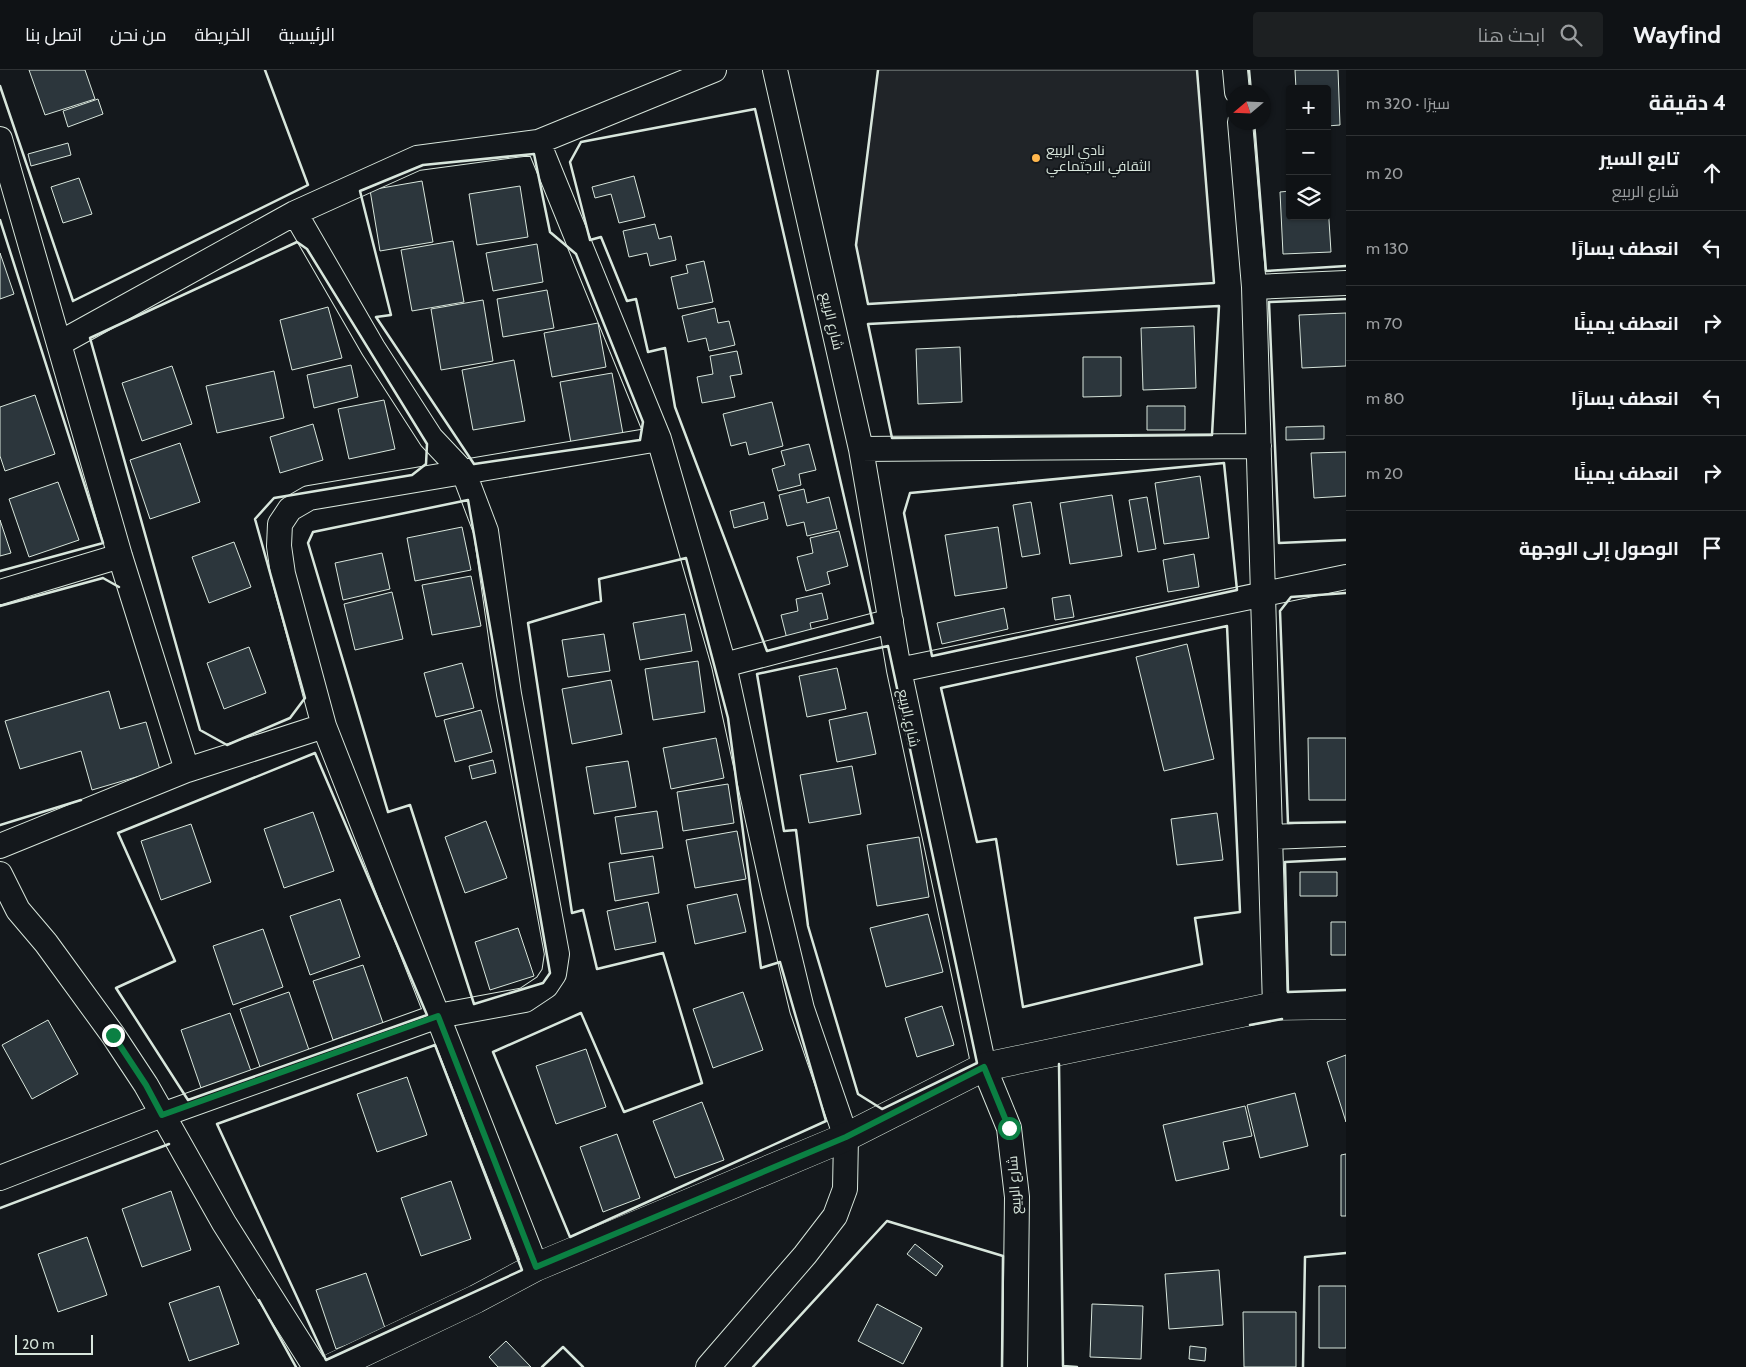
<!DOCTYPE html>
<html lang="ar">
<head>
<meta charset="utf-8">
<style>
  :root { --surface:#0f1215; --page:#1d2022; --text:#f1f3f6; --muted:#9b9ea0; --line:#2f3234 }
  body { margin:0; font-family:Cabin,Cairo,sans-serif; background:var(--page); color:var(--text); direction:rtl }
  .controls { position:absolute; right:15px; top:15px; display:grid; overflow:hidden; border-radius:5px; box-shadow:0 1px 4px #0004 }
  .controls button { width:45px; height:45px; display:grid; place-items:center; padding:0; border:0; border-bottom:1px solid var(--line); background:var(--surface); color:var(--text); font:25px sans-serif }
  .compass { position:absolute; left:1226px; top:15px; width:45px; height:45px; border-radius:50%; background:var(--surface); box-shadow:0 1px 4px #0004; rotate:251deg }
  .scale { position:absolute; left:15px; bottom:12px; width:78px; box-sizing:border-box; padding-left:5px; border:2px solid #d8e6dc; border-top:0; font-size:14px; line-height:18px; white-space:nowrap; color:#d8e6dc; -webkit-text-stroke:4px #14181c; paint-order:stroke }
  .stop { position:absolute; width:15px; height:15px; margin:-11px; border:4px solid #0b8043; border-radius:50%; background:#fff }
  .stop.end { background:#0b8043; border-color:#fff; box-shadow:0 1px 5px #0008 }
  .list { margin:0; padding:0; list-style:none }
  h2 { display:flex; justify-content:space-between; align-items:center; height:65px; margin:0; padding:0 20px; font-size:21px }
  h2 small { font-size:16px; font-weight:400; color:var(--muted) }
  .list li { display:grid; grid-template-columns:32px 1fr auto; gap:15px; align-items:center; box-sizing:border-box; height:75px; padding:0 20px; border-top:1px solid var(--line) }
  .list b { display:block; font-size:19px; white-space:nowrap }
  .list p { margin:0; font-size:16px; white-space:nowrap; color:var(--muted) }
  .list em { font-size:16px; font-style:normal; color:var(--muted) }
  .icon { flex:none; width:28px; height:28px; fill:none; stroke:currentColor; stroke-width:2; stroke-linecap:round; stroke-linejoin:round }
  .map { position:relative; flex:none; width:1346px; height:1297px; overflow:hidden; direction:ltr }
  header { display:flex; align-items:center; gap:30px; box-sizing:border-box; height:70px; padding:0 25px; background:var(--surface); border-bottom:1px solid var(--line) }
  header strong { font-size:24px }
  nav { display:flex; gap:28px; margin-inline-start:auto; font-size:18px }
  .search { width:350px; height:45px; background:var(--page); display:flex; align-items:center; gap:12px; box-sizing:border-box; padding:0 18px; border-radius:5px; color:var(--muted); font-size:19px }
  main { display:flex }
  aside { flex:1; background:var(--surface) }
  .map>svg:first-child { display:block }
</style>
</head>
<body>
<header>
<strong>Wayfind</strong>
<div class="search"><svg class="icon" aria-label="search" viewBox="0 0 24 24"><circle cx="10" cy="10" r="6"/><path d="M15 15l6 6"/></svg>ابحث هنا</div>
<nav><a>الرئيسية</a><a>الخريطة</a><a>من نحن</a><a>اتصل بنا</a></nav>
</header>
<main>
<aside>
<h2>4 دقيقة<small>سيرًا · 320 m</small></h2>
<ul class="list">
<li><svg class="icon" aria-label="ahead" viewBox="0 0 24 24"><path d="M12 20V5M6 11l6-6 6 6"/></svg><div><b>تابع السير</b><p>شارع الربيع</p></div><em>20 m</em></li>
<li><svg class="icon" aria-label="left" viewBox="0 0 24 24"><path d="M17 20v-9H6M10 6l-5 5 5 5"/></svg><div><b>انعطف يسارًا</b></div><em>130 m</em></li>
<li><svg class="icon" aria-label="right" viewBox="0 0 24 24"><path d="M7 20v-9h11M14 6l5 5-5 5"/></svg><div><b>انعطف يمينًا</b></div><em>70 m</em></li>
<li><svg class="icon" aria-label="left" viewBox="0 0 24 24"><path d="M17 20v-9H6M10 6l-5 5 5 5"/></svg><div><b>انعطف يسارًا</b></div><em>80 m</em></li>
<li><svg class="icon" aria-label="right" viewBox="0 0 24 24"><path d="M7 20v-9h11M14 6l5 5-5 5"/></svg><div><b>انعطف يمينًا</b></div><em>20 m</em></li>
<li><svg class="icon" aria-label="arrive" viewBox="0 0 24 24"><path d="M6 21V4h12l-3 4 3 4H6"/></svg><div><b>الوصول إلى الوجهة</b></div></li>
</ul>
</aside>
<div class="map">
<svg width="1346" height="1297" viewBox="0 0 1346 1297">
  <rect width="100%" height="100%" fill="#14181c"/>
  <!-- green -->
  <path fill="#202428" stroke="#939e99" d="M878,0h319l17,213 -346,21 -12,-59z"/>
  <!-- building -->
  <path fill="#2c363c" stroke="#d8e6dc" d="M29,0h56l10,29 -50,16z
    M1295,0h43l2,55 -13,1v-37h-31z
    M98,29l5,15 -35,13 -5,-16z
    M68,73l3,12 -40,11 -3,-12z
    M634,106l11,41 -26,6 -8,-29 -16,4 -3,-11z
    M79,108l13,36 -29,9 -12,-36z
    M422,111l11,61 -53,9 -10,-61z
    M520,116l8,51 -51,8 -8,-51z
    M1327,119l4,63 -48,2 -3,-62 10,-1v25h37z
    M655,154l4,15 12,-3 5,24 -26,6 -3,-13 -18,4 -6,-26z
    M453,171l11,61 -52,9 -11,-61z
    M537,174l6,38 -50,9 -7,-38z
    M0,183l14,41 -14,5z
    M704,191l9,41 -35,7 -7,-32 17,-4 -2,-8z
    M547,220l7,38 -51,9 -6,-38z
    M483,230l10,61 -52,9 -10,-61z
    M328,237l14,51 -50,12 -12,-50z
    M715,238l3,15 11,-2 6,24 -26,6 -3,-13 -18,4 -6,-26z
    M1346,243v53l-44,2 -3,-53z
    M598,253l8,44 -54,10 -8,-44z
    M1194,256l2,62 -53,2 -2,-62z
    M960,277l2,55 -44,2 -2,-55z
    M737,281l5,23 -12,2 5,21 -33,6 -5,-26 16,-3 -3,-18z
    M1083,287h38v39l-38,1z
    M514,290l11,61 -52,9 -11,-60z
    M351,295l7,32 -44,11 -7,-33z
    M172,296l20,58 -50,17 -20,-58z
    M274,301l10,47 -67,15 -11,-47z
    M612,303l11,61 -52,9 -11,-61z
    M35,325l20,59 -50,17 -5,-15v-49z
    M384,330l11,49 -46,10 -11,-50z
    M772,332l11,44 -34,9 -3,-13 -15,4 -8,-32z
    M1147,336h38v24h-38z
    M313,354l10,36 -43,13 -10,-36z
    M1324,356v13l-38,1v-13z
    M180,373l20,59 -50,17 -20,-59z
    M809,374l7,26 -17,4 2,11 -23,6 -6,-22 13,-4 -4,-14z
    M1346,382v44l-32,2 -3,-45z
    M1200,406l9,62 -45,6 -9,-61z
    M58,412l21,58 -50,17 -20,-58z
    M804,419l3,14 22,-6 8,32 -30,7 -3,-14 -17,4 -8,-31z
    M1112,425l10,61 -52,8 -10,-61z
    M1147,427l9,52 -18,3 -9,-52z
    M764,432l4,17 -34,9 -4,-17z
    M1031,432l9,52 -18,3 -9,-52z
    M0,450l11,33 -11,3z
    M462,457l9,43 -56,11 -8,-43z
    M998,457l9,61 -52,8 -10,-61z
    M839,461l9,35 -21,6 3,12 -24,7 -9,-34 16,-4 -3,-15z
    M234,472l17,45 -42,16 -17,-46z
    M382,483l8,36 -47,11 -8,-37z
    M1194,484l5,33 -31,5 -5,-32z
    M471,506l10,50 -49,9 -10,-50z
    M392,522l11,47 -48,11 -11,-46z
    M822,523l6,26 -18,4 3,14 -25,6 -7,-28 17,-4 -2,-12z
    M1070,525l4,22 -19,3 -3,-22z
    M1004,538l4,21 -66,15 -5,-21z
    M685,544l7,37 -52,9 -7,-37z
    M604,564l6,37 -42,6 -6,-37z
    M1187,574l27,115 -50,12 -28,-114z
    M249,577l17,46 -42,16 -17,-46z
    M698,591l7,51 -52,8 -8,-51z
    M462,593l12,45 -38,9 -12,-44z
    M837,598l9,41 -39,8 -8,-41z
    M611,610l11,54 -50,10 -10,-55z
    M109,621l11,38 26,-7 14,48 -68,20 -11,-39 -61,18 -15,-48z
    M481,640l11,42 -37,10 -11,-42z
    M867,642l9,42 -39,8 -8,-42z
    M716,668l8,40 -53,11 -8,-41z
    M1308,668h38v62h-37z
    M493,690l3,13 -24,6 -3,-13z
    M628,691l8,46 -42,7 -8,-47z
    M852,696l9,48 -52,9 -9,-48z
    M728,714l6,39 -51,8 -6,-39z
    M657,741l6,37 -42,6 -6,-37z
    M313,742l21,59 -50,17 -20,-59z
    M1217,743l6,47 -46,5 -6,-46z
    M486,751l21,57 -42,15 -20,-56z
    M191,754l20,58 -50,18 -20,-59z
    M737,761l9,48 -51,9 -9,-48z
    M919,767l10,60 -52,9 -10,-61z
    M653,786l6,37 -44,8 -6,-38z
    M1300,802h37v24h-37z
    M737,824l9,38 -51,12 -8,-39z
    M340,829l20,58 -50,18 -20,-59z
    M648,832l8,40 -41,8 -8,-39z
    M928,844l15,58 -57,15 -16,-59z
    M1331,852h15v33h-15z
    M518,858l16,48 -44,14 -15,-48z
    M263,859l20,58 -50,18 -20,-59z
    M363,895l20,58 -50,17 -20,-59z
    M289,922l20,58 -49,17 -20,-58z
    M743,922l20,58 -50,18 -20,-59z
    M942,936l12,39 -37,12 -12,-39z
    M230,943l21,58 -50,17 -20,-58z
    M48,950l30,54 -46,25 -30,-54z
    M586,979l20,58 -50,17 -20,-58z
    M1346,985v67l-19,-60z
    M407,1007l20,58 -50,17 -20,-58z
    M1295,1023l13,53 -48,12 -13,-53z
    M702,1032l22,58 -49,18 -22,-57z
    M1245,1036l7,30 -29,6 6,27 -53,12 -13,-56z
    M617,1064l23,64 -37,14 -23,-65z
    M1346,1084v62h-5v-61z
    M451,1111l20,58 -50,17 -20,-58z
    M171,1121l20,59 -49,17 -20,-58z
    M87,1167l20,58 -49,17 -20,-58z
    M915,1174l28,22 -7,10 -29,-22z
    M1219,1200l4,55 -54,4 -4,-55z
    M366,1203l20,58 -50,18 -20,-59z
    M219,1216l20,58 -50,17 -20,-58z
    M1319,1216h27v62h-27z
    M877,1234l45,24 -19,36 -45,-23z
    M1092,1234l51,2 -2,53 -51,-2z
    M1243,1242h53v55h-52z
    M506,1271l25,26h-33l-9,-10z
    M1190,1276l16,2 -1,13 -16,-2z"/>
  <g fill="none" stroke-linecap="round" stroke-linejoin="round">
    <!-- street casing -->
    <g stroke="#d8e6dc" stroke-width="26">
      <path id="street" d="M775,0l86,379 38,221 85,397 25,61 8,69 -2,170
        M1235,0l2,22
        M1240,52l14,165 21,719
        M0,69l120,417 67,214 137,-44
        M538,72l121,297 65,226 50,228 28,116 44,128 -1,52 -10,27 -30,39 -97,112
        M1254,217l92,-4
        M60,273l235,-130 122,-55 121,-16 176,-72
        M861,379l398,-3
        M0,522l120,-36
        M724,595l167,-44
        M899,600l447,-93
        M1270,767l76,-3
        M0,776l187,-76
        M0,804l18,36 28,33 67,92 33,50 78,138 91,144
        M0,1108l162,-63 276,-99 87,-16 21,-14 8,-12 3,-20 -48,-260 -23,-163 -22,-58 -33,-35 -58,-90 -78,-135
        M536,1197l-212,-541 -41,-152 -4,-28 1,-22 10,-15 19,-11 350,-59"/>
    </g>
    <!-- secondary casing -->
    <g stroke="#d8e6dc" stroke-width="29">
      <path id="secondary" d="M333,1297l143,-68 60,-32 310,-130 138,-70 291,-61 71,-1"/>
    </g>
    <!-- street -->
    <use href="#street" stroke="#14181c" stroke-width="24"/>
    <!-- secondary -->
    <use href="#secondary" stroke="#14181c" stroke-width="28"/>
    <!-- wall -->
    <path stroke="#d8e6dc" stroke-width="2.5" d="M878,0l-22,175 12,59 346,-21 -17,-213
      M1249,0l2,22
      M0,16l73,215 235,-116 -43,-115
      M755,39l118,514 -106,28 -92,-244 -10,-59 -17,4 -12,-53 -9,2 -26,-64 -11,3 -20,-78 11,-20z
      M1254,52l12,149 80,-5
      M534,84l16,78 26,22 67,168 -3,18 -166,24 -98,-147 15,-2 -31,-124 63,-26z
      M0,150l103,323 -103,28
      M297,172l10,7 120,195 -1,20 -14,11 -138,23 -19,21 50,179 -15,20 -63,27 -27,-15 -110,-392z
      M1346,229l-77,3 10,241 67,-3
      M1219,236l-7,129 -320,3 -24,-114z
      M1224,393l13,127 -305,66 -28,-143 6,-20z
      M468,430l82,473 -7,10 -69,21 -64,-199 -22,7 -80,-269 5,-11z
      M686,488l42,160 33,250 19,-6 46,159 -256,116 -77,-185 88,-39 43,99 78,-29 -39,-130 -66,16 -14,-59 -11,3 -44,-290 73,-22 -2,-22z
      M1346,523l-55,4 -11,14 8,212 58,-1
      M0,536l103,-28 16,9
      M1227,556l13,286 -45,6 7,46 -179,43 -27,-168 -19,3 -36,-154z
      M888,576l89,417 -95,46 -24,-15 -50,-168 -12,-96 -12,1 -27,-157z
      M315,683l112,262 -239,85 -72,-112 59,-27 -57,-128z
      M0,755l81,-25
      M1346,789l-61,3 3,130 58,-2
      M1250,955l32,-6
      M435,975l87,225 -196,90 -109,-236z
      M1059,994l4,302 14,1
      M0,1138l169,-64
      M259,1230l37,67
      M542,1297l21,-20 20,20
      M753,1297l134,-146 116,35 -1,111
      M1303,1297l2,-110 41,-4"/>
  </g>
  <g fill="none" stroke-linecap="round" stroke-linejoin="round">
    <!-- route -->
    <path stroke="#0b8043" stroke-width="6" d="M113,965l33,50 16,30 276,-99 98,251 310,-130 138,-70 25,61"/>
  </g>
  <!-- markers -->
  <circle fill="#ffb74d" stroke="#14181c" stroke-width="2" cx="1036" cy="88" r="5"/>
  <g text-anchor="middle" stroke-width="4" stroke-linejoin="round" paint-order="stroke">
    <!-- poi labels -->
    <g font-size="14" fill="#d8e6dc" stroke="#14181c" text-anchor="start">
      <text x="1046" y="85">نادي الربيع<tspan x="1046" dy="16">الثقافي الاجتماعي</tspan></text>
    </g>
    <!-- street labels -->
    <g font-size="14" fill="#d8e6dc" stroke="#14181c">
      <text transform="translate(832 251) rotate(77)" y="5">شارع الربيع</text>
      <text transform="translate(909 648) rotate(78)" y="5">شارع الربيع</text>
      <text transform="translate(1014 1115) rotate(-94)" y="5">شارع الربيع</text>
    </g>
  </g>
</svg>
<div class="controls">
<button>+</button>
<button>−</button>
<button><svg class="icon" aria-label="layers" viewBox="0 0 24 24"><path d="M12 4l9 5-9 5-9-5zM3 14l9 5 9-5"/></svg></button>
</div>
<svg class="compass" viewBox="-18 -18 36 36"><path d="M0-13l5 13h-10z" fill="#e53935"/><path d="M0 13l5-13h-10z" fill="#9b9ea0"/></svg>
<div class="scale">20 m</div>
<div class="stop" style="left:1009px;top:1058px"></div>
<div class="stop end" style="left:113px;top:965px"></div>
</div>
</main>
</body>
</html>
